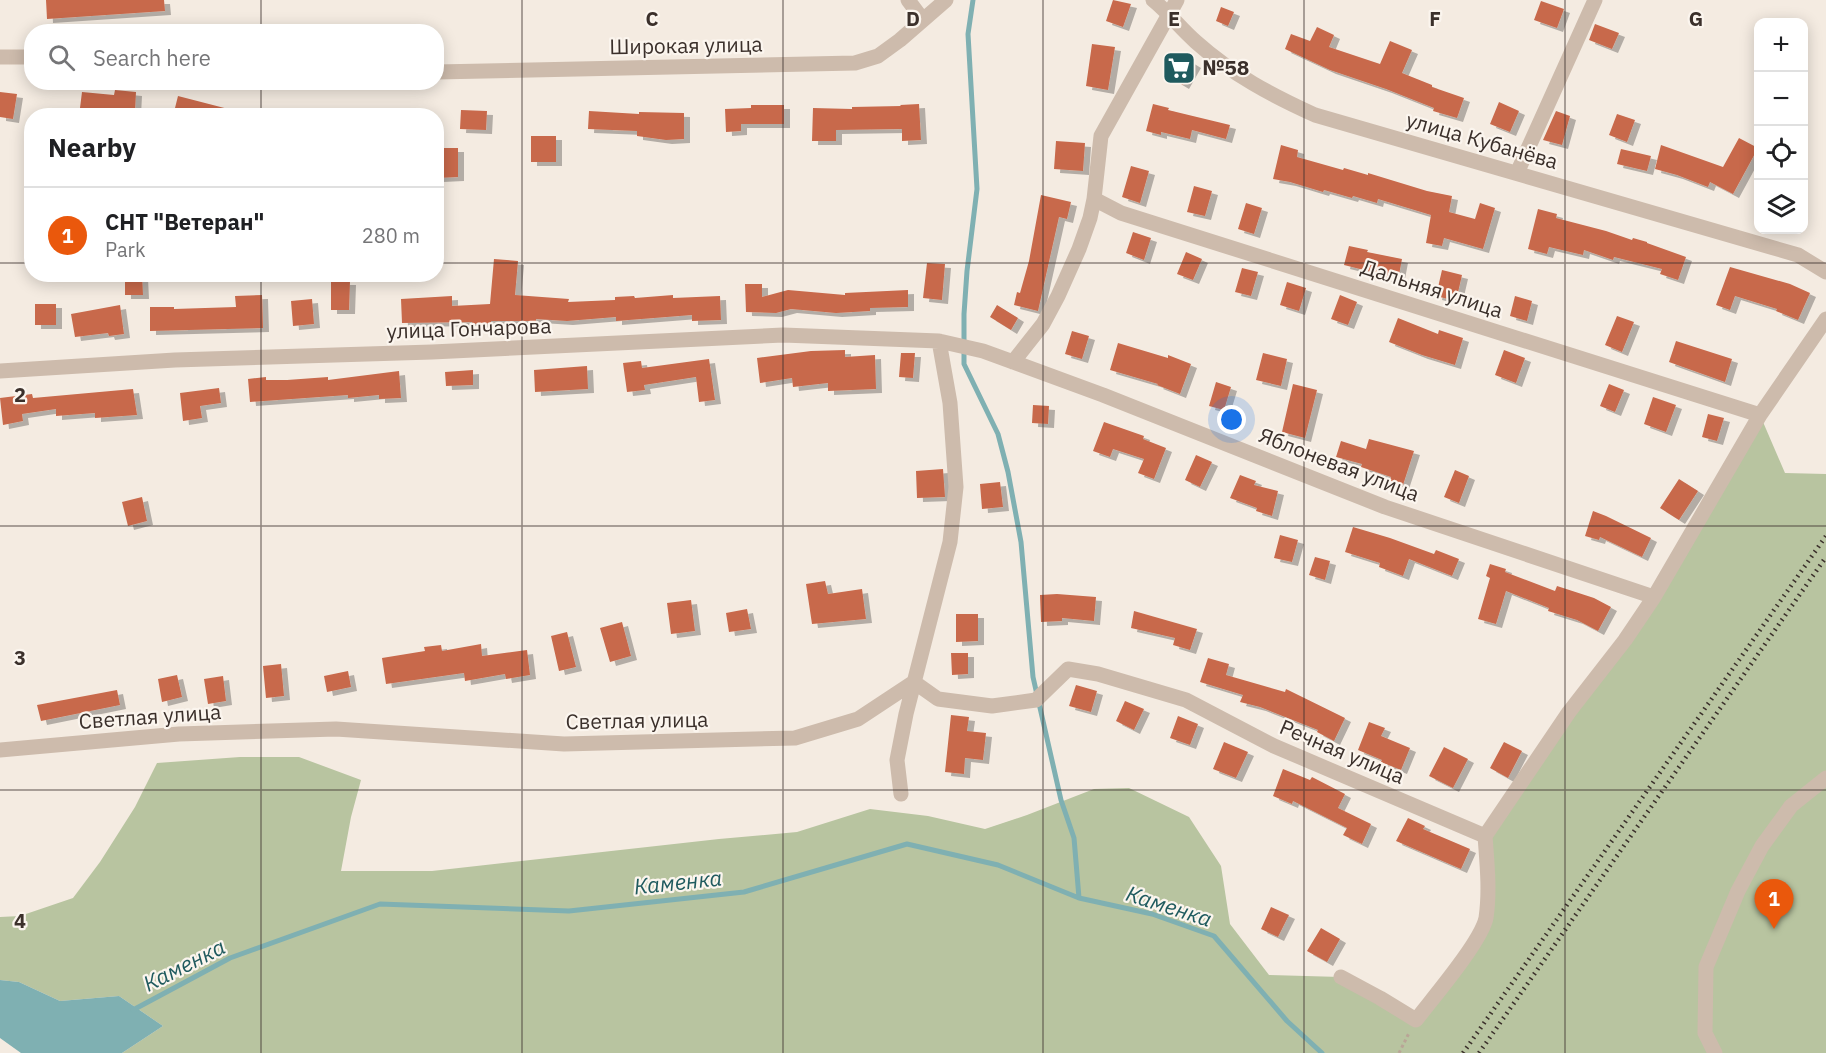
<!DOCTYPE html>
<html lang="en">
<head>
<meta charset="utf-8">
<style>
  :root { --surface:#fff; --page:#f6f6f6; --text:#202124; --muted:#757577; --line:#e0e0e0; --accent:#ea580c }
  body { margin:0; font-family:"IBM Plex Sans",sans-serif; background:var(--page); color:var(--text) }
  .controls { position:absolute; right:18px; top:18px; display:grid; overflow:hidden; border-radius:12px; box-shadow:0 3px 15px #0003 }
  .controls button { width:54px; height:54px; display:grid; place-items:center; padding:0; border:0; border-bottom:2px solid var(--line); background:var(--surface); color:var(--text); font:30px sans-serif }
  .you { position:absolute; left:1232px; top:420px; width:21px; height:21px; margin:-15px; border:4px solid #fff; border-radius:50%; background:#1a73e8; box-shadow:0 0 0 9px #1a73e833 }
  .badge { display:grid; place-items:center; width:39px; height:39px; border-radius:50%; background:var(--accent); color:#fff; font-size:20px; font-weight:700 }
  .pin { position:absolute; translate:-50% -50px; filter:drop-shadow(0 2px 3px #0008) }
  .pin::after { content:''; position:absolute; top:32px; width:21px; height:18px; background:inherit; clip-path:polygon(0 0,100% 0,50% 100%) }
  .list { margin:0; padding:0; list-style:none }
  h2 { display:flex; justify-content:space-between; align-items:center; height:78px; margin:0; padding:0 24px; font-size:26px }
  h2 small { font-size:20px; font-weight:400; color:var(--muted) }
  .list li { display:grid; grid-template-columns:39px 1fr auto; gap:18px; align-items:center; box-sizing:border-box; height:96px; padding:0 24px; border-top:2px solid var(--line) }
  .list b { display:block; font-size:22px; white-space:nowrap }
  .list p { margin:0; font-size:20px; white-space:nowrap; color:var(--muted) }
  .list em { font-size:20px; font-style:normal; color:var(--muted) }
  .icon { flex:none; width:33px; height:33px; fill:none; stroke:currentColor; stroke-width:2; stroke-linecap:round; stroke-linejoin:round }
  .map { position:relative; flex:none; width:1826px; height:1053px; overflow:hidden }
  .search { position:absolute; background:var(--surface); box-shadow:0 3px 15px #0003; left:24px; top:24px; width:420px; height:66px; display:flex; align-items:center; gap:15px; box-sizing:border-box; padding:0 21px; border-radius:24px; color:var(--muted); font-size:22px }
  .panel { position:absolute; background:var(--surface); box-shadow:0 3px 15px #0003; left:24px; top:108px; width:420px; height:174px; border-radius:24px }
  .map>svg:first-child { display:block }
</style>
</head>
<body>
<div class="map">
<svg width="1826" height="1053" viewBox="0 0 1826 1053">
  <defs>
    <filter id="shadow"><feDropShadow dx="6" dy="4" stdDeviation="0" flood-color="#0004"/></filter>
  </defs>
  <rect width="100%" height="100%" fill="#f4ebe1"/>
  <!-- green -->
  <path fill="#b8c4a0" d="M1760,415l25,58 41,1v579h-1704l41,-27 -44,-30 -59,5 -41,-19 -19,-2v-63l20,-1 53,-18 27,-36 35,-55 22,-44 83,-6h59l62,23 -10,37 -10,54h91l287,-32 78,-7 73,-23 58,7 57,13 42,-14 67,-26 35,-1 60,29 32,49 9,58 39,51 72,2 75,43 69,-99v-85l140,-196z"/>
  <!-- water -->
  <path fill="#7fb0b2" d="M0,980l19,2 41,19 59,-5 44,30 -41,27h-101l-21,-15z"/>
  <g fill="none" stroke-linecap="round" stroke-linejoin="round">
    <!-- stream -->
    <path stroke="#7fb0b2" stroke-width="5" d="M973,0l-5,34 9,155 -10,82 -3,43v50l34,70 10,38 13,70 12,135 28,123 13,38 5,60
      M133,1010l97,-52 150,-54 189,7 175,-19 163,-48 91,21 81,33 73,16 62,22 73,85 35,32"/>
  </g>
  <!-- building -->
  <path fill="#c8694b" filter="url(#shadow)" d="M46,0h118l1,11 -118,8z
    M1113,0l18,4 -8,23 -17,-6z
    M1541,1l23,8 -7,19 -23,-8z
    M1221,7l13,5 -6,14 -12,-5z
    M1595,24l24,9 -7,16 -23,-9z
    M1317,27l17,8 -5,12 51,17 10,-23 22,9 -10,23 30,12v2l32,11 -7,20 -24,-7 1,-3 -48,-19 -56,-19 -45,-21 6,-15 19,7z
    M1092,44l23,3 -7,43 -22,-4z
    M1173,55l9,1 13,8 -12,21 -20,-12z
    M115,90l21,2 -1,19 -29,-2v7h-27l3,-24 32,3z
    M0,92l17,2 -4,25 -13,-2z
    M178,96l58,15 -1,5h-62z
    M1499,102l20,9 -9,21 -20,-8z
    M919,104l2,36 -19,1v-12l-66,1v11h-24l1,-33 39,1v-2l49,-1 -1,-1z
    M1153,104l16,4 -1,2 62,15 -4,14 -34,-9 -2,9 -29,-7v3l-15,-4z
    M751,105h33v19h-43v7l-15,1 -1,-23 26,-1z
    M461,110l26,1 -1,19 -26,-1z
    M589,111l50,3v-2l45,1v26l-18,1 -29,-4v-5l-49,-2z
    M1556,111l14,5 -8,29 -19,-5z
    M1617,114l18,6 -8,22 -18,-7z
    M531,136h25v26h-25z
    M1739,138l19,10 -25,46 -23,-12 -2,5 -31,-12 -22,-6 6,-24 62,22z
    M1056,141l29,2 -2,28 -29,-2z
    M1281,145l17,5 -1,7 46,13 1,-2 24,7v-2l59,18 25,5 -3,16 26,7 5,-16 15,5 -12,41 -39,-11 -2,8 -16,-3 5,-28 -53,-16 -1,4 -24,-7 -1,2 -28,-8 -1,2 -33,-10 -17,-3z
    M437,148h21v29l-21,1z
    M1621,149l30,7 -4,15 -30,-7z
    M1131,166l18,5 -9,32 -18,-6z
    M1194,186l18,5 -7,25 -18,-4z
    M1041,195l30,7 -4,17 -8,-2 -21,94 -24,-6 3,-13 3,1 9,-32z
    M1246,203l16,5 -8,26 -16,-5z
    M1538,209l19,5 -1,4 50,13 26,9 1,-2 14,4v1l39,14 -8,23 -18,-6 2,-5 -48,-12 -1,3 -29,-10 -1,5 -34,-8 -2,7 -19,-5z
    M1133,232l18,6 -7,22 -18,-7z
    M1349,246l19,4 -1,2 35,7 -4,21 -19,-3 1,-3 -36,-9z
    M1186,252l16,7 -9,21 -16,-6z
    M494,259l24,2 -3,34 54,4 -1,3 47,-2v-3l19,-1 1,2 38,-3v3l47,-2 1,24 -29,1v-6l-76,6v-4l-49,4 -31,-2v2h-45v2l-19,1v-2l-70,1 -1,-24 51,-3v10l38,-2z
    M927,263l18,1 -3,36 -19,-2z
    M1730,267l60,17 20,9 -12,27 -22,-9 1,-2 -42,-13 -5,14 -14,-5z
    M1242,268l16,4 -7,24 -16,-4z
    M1442,270l20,5 -6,26 -20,-5z
    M125,274h17l1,21h-18z
    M331,281h19l-1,29h-18z
    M1287,282l19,6 -7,23 -19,-6z
    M745,284h17v13l26,-7 57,5v-2l63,-3v17l-38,1v3l-34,2 -45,-4 -15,4 -30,-1z
    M262,295l1,33 -113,3v-24h24v2l62,-2 -1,-11z
    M1340,295l17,7 -9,23 -17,-6z
    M1515,296l17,5 -5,20 -17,-5z
    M312,299l2,25 -21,2 -2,-25z
    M35,304h21v21h-21z
    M120,305l4,29 -15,2 -1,-3 -33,4 -4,-23z
    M997,305l21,13 -7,12 -21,-13z
    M1617,316l17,6 -12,30 -17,-7z
    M1398,318l40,16 1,-4 24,8 -8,27 -33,-10 -33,-13z
    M1072,331l17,5 -7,23 -17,-5z
    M1676,341l56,18 -7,23 -56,-20z
    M1118,343l50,15v-3l23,9 -11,30 -23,-9 1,-1 -48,-14z
    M845,350v7l30,-2 1,34 -48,2v-8l-35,4 -1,-9 -32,5 -3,-25 54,-7z
    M1504,350l21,8 -9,25 -21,-8z
    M901,353h14l-2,25 -14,-1z
    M1263,353l24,6 -6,27 -25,-6z
    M709,359l6,41 -16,2 -3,-25 -52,8 1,5 -18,2 -4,-29 18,-2 1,7z
    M587,366l1,23 -53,3 -1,-22z
    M473,370v15l-27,1 -1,-14z
    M399,371l2,27 -22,1v-4l-31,3v-3l-98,7 -2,-23 18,-2v3h21l41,-3v3z
    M1216,382l15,5 -7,23 -15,-4z
    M1293,384l24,6 -12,48 -23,-6z
    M1609,384l15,6 -9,22 -15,-6z
    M219,388l2,15 -21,3 2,12 -19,3 -3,-28z
    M133,389l4,26 -42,3v-5l-39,3v-7l-34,5 1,7 -20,4 -3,-27 32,-4 1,4z
    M1653,397l23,8 -10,27 -22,-8z
    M1033,405l16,1 -1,18 -16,-1z
    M1708,414l16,4 -7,23 -15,-4z
    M1104,422l40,14 -1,3 23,9 -12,31 -16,-6 6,-14 -31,-10 -3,8 -17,-6z
    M1369,439l45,12 -11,34 -13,-4 1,-4 -30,-10 1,-3 -26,-7 5,-16 25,8z
    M1196,455l16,7 -12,25 -15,-7z
    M943,469l2,28 -28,1 -1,-27z
    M1455,470l14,6 -10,27 -15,-6z
    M1240,475l16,6 -2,4 24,6 -6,25 -16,-5 1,-3 -27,-10z
    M1679,479l19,12 -19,29 -19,-12z
    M1000,482l3,25 -21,2 -2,-25z
    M142,497l5,24 -19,5 -6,-24z
    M1593,511l13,5 45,22 -9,19 -42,-20 -1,3 -14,-4z
    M1353,527l37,11 44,16 2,-4 23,9 -7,17 -43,-17 -6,17 -24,-9 1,-4 -35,-11z
    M1280,535l18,5 -6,22 -18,-4z
    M1315,557l15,4 -5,19 -16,-5z
    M1490,564l16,5 -1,3 50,19 2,-5 37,12 17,9 -13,24 -21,-11 -29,-9 1,-3 -43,-17 -10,33 -18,-5 12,-41 -4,-2z
    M825,581l3,13 34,-5 4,30 -54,5 -6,-40z
    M1057,594l39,3 -2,24 -32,-3v3l-21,1 -1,-27z
    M691,600l4,31 -24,3 -4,-31z
    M747,609l4,20 -22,3 -3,-19z
    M1134,611l63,18 -7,21 -17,-5 2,-7 -44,-10z
    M956,614h22v27l-22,1z
    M622,622l9,34 -21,6 -10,-34z
    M567,632l9,35 -17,4 -8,-35z
    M481,644l1,12 45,-6 3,25 -24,4 -1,-5 -40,7 -1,-8 -78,11 -4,-26 43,-7 -1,-4 17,-2 1,6z
    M951,653h17v21l-16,1z
    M1208,658l21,6 -3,11 59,17 1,-3 59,29 -11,23 -17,-9 1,-2 -58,-23 -20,-5 3,-7 -43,-13z
    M281,664l3,32 -18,2 -3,-32z
    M348,671l3,16 -24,5 -3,-16z
    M177,675l5,22 -20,5 -4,-23z
    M223,676l3,25 -18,3 -4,-25z
    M1076,685l21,6 -6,21 -22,-6z
    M117,690l3,15 -79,16 -4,-16z
    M1125,701l19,8 -10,21 -18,-9z
    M951,715l18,2 -2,14 19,2 -3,27 -18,-2 -1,16 -19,-2z
    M1178,716l20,8 -8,21 -20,-7z
    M1369,722l16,6 -4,8 29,12 -9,22 -20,-8 1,-2 -24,-10z
    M1224,742l24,10 -12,26 -23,-9z
    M1504,742l18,9 -14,27 -18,-10z
    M1444,747l24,12 -15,29 -24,-12z
    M1283,769l27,11 2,-3 33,17 -7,14 33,16 -9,20 -19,-9 4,-7 -54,-27 -1,3 -19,-8z
    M1408,818l17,8 -2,3 47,20 -9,20 -65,-28z
    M1271,907l18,8 -11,22 -17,-8z
    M1321,928l19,11 -13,23 -20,-11z"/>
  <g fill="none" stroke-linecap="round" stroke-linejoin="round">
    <!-- path -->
    <path stroke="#b9a596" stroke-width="3" stroke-dasharray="3 3" stroke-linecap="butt" d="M1399,1053l10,-20"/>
    <!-- minor -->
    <path stroke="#cdbbac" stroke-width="15" d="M908,0l15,20
      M1153,0c16,13 28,29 43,42 37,33 75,53 119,73l483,140 28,17
      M0,57h32
      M436,72l419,-9 23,-7 22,-16 46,-40
      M1517,173l78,-173
      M1094,199l27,14 639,202
      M1013,362l30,-38 15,-28 21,-47 11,-31 4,-19 7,-63 76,-136
      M0,371l175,-11 257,-8 351,-17 156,6 44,10 120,44 282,112 269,90
      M914,682l24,17 54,7 44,-6 32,-31 30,5 88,26 88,46 211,90
      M0,750l179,-16 157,-5 228,15 231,-6 63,-19 56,-37
      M901,794l-4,-34 9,-46 44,-172 6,-55 -6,-84 -11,-62
      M1485,836l84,-124 56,-72 29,-43 106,-182 66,-96
      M1341,977l39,21 36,22c16,-21 65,-78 70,-102 4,-27 1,-55 -1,-82
      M1715,1053l-10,-20 1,-66 32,-76 24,-45 29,-40 35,-28"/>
    <!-- rail -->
    <path stroke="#3b302b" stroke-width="4.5" stroke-dasharray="1.5 4.5" stroke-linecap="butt" d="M1463,1053l363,-517
      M1479,1053l347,-496"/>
  </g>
  <!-- grid -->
  <path fill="none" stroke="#3b302b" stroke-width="1.5" stroke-opacity="0.55" d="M261,0v32M522,0v1053M783,0v1053M1043,0v1053M1304,0v1053M1565,0v1053M261,82v34M0,263h32M436,263h1390M261,274v779M0,526h1826M0,790h1826"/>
  <!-- icons -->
  <defs>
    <g id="supermarket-square" transform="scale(1.725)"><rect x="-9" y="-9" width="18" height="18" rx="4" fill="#1f5a5e" stroke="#fbf5ee"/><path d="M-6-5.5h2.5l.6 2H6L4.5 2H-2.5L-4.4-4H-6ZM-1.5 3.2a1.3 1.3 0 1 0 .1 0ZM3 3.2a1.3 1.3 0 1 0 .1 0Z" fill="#fff"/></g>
  </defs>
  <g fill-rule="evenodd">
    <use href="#supermarket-square" x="1179" y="68"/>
  </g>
  <g text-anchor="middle" stroke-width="4.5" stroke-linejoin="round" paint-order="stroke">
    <!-- street labels -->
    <g font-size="21" fill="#3b302b" stroke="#fbf5ee">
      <text transform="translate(686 46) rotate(-1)" y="7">Широкая улица</text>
      <text transform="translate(1482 141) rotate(16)" y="7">улица Кубанёва</text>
      <text transform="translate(1432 289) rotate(18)" y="7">Дальняя улица</text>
      <text transform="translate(469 329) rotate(-2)" y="7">улица Гончарова</text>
      <text transform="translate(1339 465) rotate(21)" y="7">Яблоневая улица</text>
      <text transform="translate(150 717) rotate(-4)" y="7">Светлая улица</text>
      <text transform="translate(637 721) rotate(-1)" y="7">Светлая улица</text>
      <text transform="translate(1342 752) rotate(23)" y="7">Речная улица</text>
    </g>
    <!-- poi labels -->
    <g font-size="21" font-weight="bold" fill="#3b302b" stroke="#fbf5ee" text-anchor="start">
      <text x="1202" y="75">№58</text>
    </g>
    <!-- water labels -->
    <g font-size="22" font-style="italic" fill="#1f5a5e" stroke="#fbf5ee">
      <text transform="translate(678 882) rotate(-6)" y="8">Каменка</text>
      <text transform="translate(1169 906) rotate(18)" y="8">Каменка</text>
      <text transform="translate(184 965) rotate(-27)" y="8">Каменка</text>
    </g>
  </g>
  <g font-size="20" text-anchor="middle" font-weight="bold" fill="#3b302b" stroke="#fbf5ee" stroke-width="4.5" stroke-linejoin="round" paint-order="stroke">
    <text x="652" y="26">C</text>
    <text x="913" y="26">D</text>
    <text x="1174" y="26">E</text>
    <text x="1435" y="26">F</text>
    <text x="1696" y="26">G</text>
    <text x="20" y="402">2</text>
    <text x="20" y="665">3</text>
    <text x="20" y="928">4</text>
  </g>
</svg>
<div class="controls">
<button>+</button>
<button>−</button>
<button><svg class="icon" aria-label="locate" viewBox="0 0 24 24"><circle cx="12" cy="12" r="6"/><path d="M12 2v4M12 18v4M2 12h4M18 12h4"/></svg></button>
<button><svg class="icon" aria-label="layers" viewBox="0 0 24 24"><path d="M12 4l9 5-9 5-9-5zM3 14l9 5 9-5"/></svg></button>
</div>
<div class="you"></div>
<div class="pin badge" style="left:1774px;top:929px">1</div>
<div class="search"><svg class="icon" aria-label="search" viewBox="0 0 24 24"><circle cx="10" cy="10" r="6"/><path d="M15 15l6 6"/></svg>Search here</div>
<section class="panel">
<h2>Nearby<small></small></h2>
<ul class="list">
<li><span class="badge">1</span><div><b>СНТ &quot;Ветеран&quot;</b><p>Park</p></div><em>280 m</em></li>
</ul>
</section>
</div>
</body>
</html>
